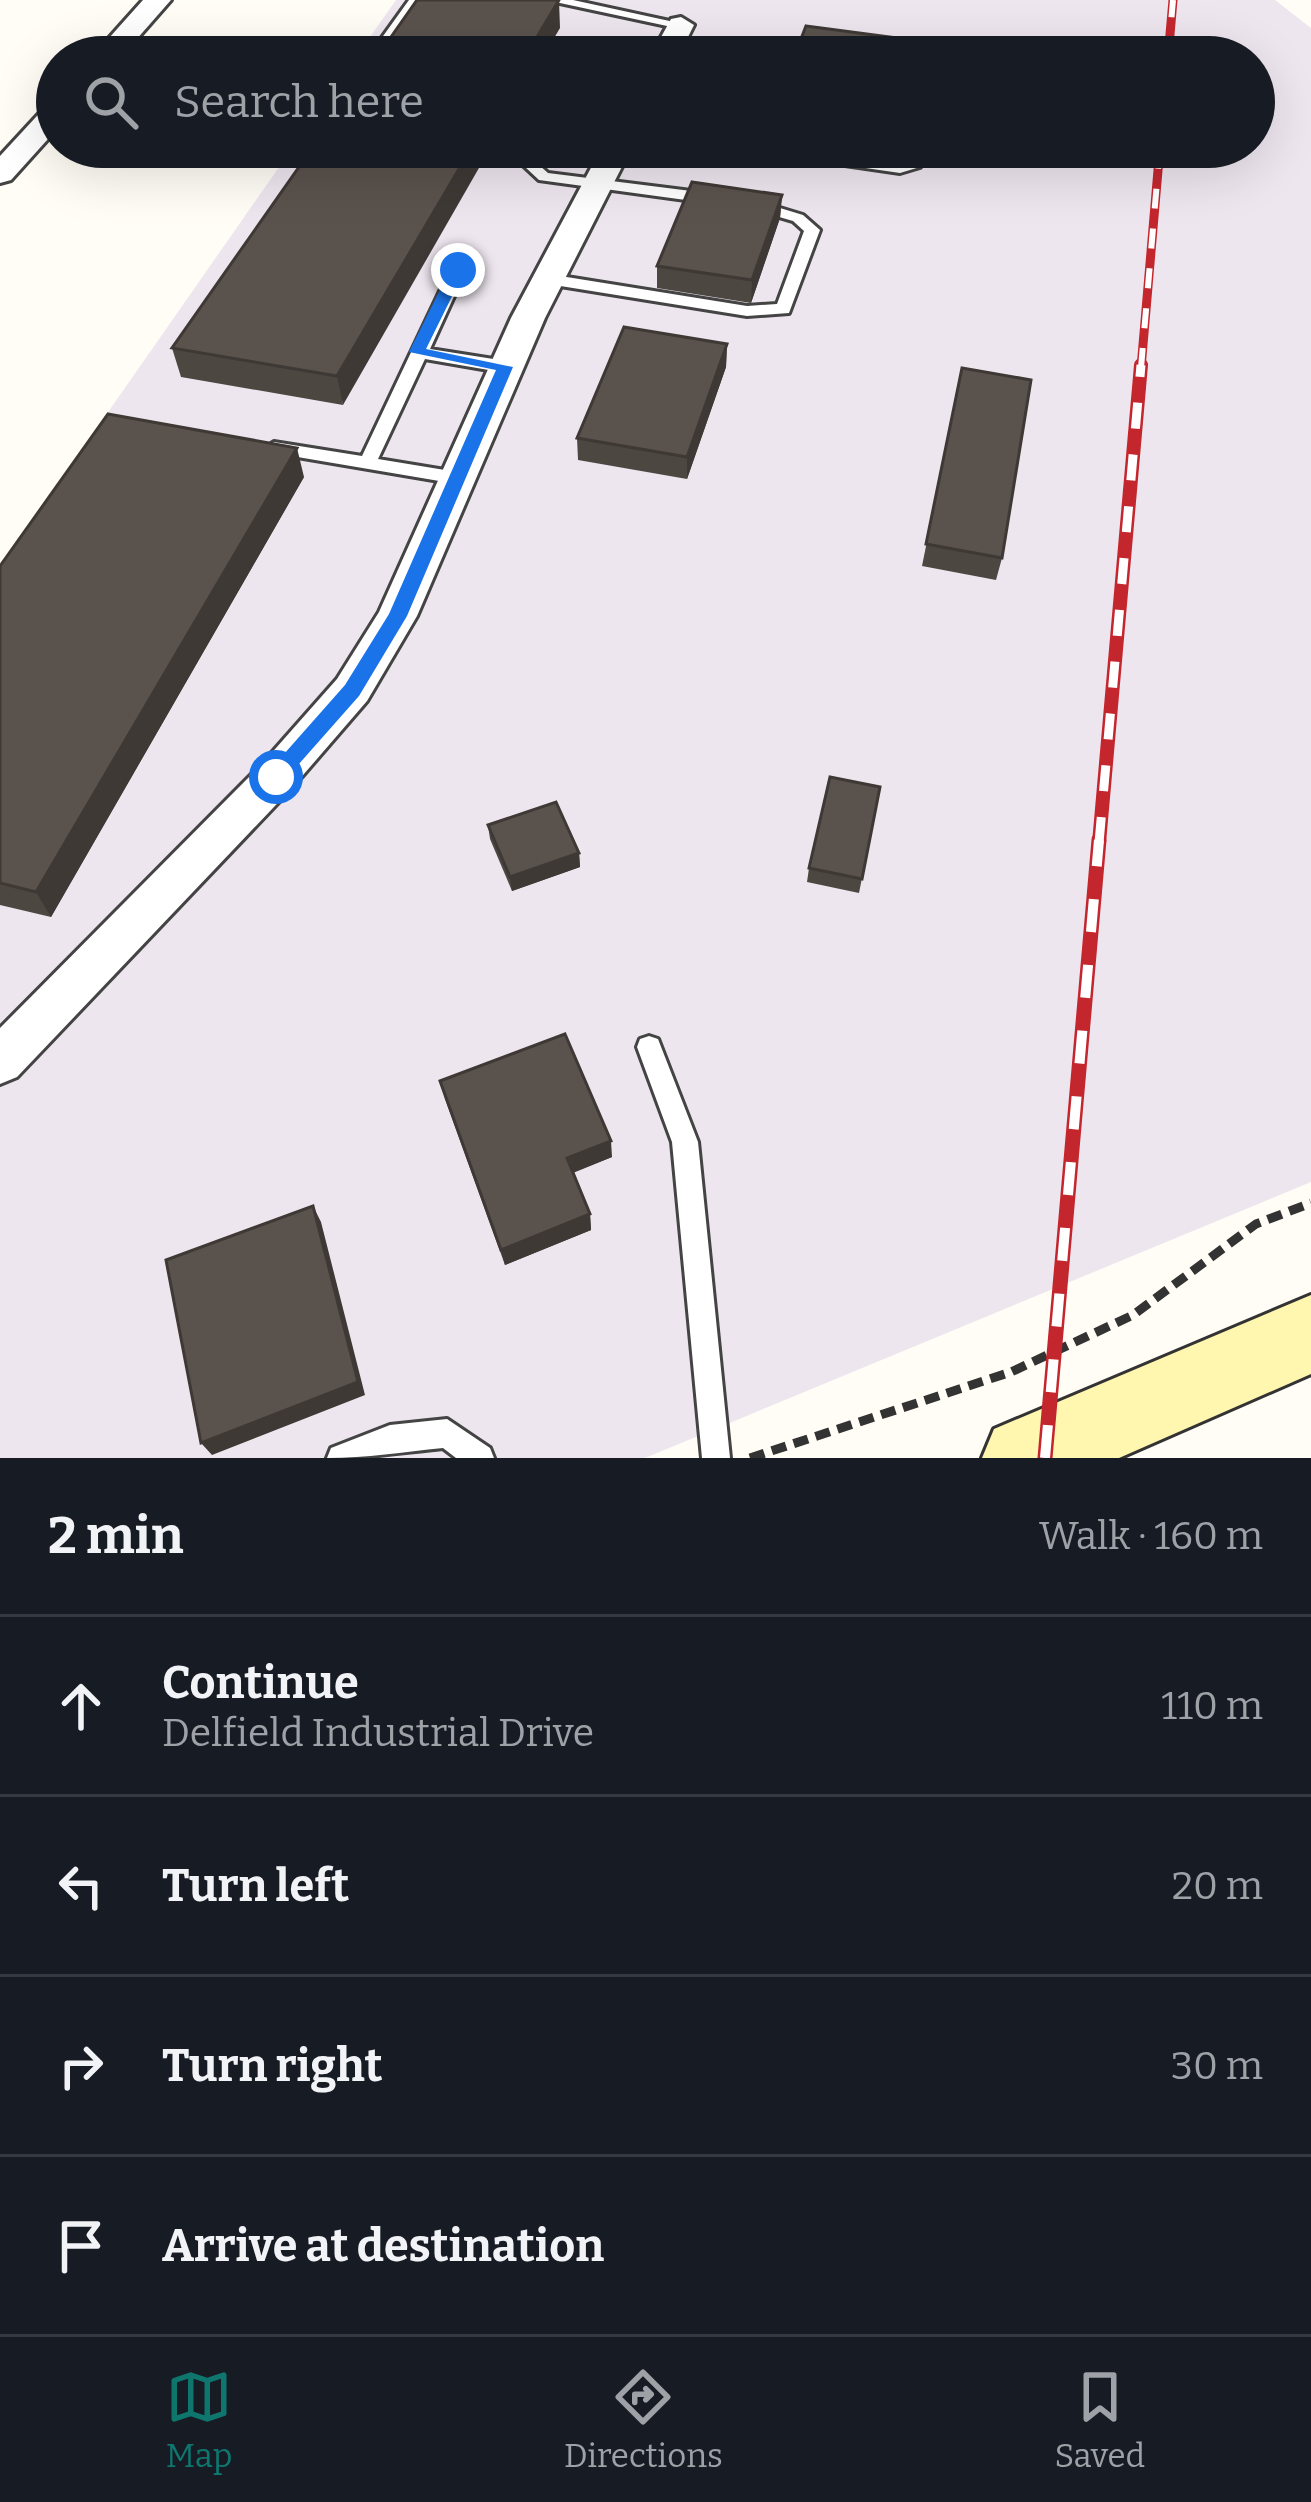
<!DOCTYPE html>
<html lang="en">
<head>
<meta charset="utf-8">
<style>
  :root { --surface:#171b24; --page:#242831; --text:#f1f3f6; --muted:#9ea1a6; --line:#363941; --accent:#0f766e }
  body { margin:0; font-family:Bitter,serif; background:var(--page); color:var(--text) }
  .stop { position:absolute; width:36px; height:36px; margin:-27px; border:9px solid #1a73e8; border-radius:50%; background:#fff }
  .stop.end { background:#1a73e8; border-color:#fff; box-shadow:0 3px 12px #0008 }
  .list { margin:0; padding:0; list-style:none }
  h2 { display:flex; justify-content:space-between; align-items:center; height:156px; margin:0; padding:0 48px; font-size:51px }
  h2 small { font-size:39px; font-weight:400; color:var(--muted) }
  .list li { display:grid; grid-template-columns:78px 1fr auto; gap:36px; align-items:center; box-sizing:border-box; height:180px; padding:0 48px; border-top:3px solid var(--line) }
  .list b { display:block; font-size:45px; white-space:nowrap }
  .list p { margin:0; font-size:39px; white-space:nowrap; color:var(--muted) }
  .list em { font-size:39px; font-style:normal; color:var(--muted) }
  .icon { flex:none; width:66px; height:66px; fill:none; stroke:currentColor; stroke-width:2; stroke-linecap:round; stroke-linejoin:round }
  .map { position:relative; flex:none; width:1311px; height:1458px; overflow:hidden }
  .search { position:absolute; background:var(--surface); box-shadow:0 12px 48px #0002; left:36px; right:36px; top:36px; height:132px; display:flex; align-items:center; gap:30px; box-sizing:border-box; padding:0 42px; border-radius:66px; color:var(--muted); font-size:45px }
  .sheet { height:876px; background:var(--surface) }
  nav { display:flex; justify-content:space-around; align-items:center; box-sizing:border-box; height:168px; border-top:3px solid var(--line); background:var(--surface); font-size:33px; color:var(--muted) }
  nav a { display:grid; justify-items:center; gap:6px }
  nav .on { color:var(--accent) }
  .map>svg:first-child { display:block }
</style>
</head>
<body>
<div class="map">
<svg width="1311" height="1458" viewBox="0 0 1311 1458">
  <rect width="100%" height="100%" fill="#fffdf5"/>
  <!-- industrial -->
  <path fill="#eee6ef" d="M396,0h879l36,28v1154l-666,276h-645v-891l293,-420h961v-90h-898z"/>
  <g fill="none" stroke-linecap="round" stroke-linejoin="round">
    <!-- lane casing -->
    <g stroke="#444" stroke-width="6">
      <path id="lane" d="M409,0h14l-41,57h-14z
        M546,0h27l115,25 -7,4z
        M668,45l206,8 7,4h-113l-105,-5 -2,-3z
        M301,147h15l-13,12 -7,-4z
        M533,147h14l-8,18 9,8 167,21 8,5 -8,5 -176,-24 -15,-14z
        M741,147h39l120,16 9,-2 8,-14h14l-11,20 -20,6 -152,-22z
        M757,201l46,14 17,15 -31,83 -42,3 -199,-32 -8,-5 8,-5 199,32 30,-2 27,-73 -11,-10 -41,-12v-6z
        M458,265l8,5 -36,79 76,12 9,6 -9,6 -81,-14 -47,100 79,13 9,6 -3,4 -6,2 -189,-32 -3,-4 9,-6 88,14 88,-186z
        M649,1036l9,3 40,103 32,316h-28l-30,-316 -35,-95 3,-8z
        M447,1419l43,29 4,10h-38l-13,-10c-40,4 -76,10 -116,10l4,-10 59,-23z"/>
    </g>
    <!-- street casing -->
    <g stroke="#444" stroke-width="6">
      <path id="street" d="M143,0h28l-50,57h-29z
        M681,17l13,8 -16,32h-28l21,-38z
        M57,102v27l-46,51 -11,3v-27l47,-51z
        M602,147h30l-87,171 -128,298 -50,85 -76,88 -274,288 -17,7v-56l261,-263 76,-86 42,-67 132,-294z"/>
    </g>
    <!-- secondary casing -->
    <g stroke="#333" stroke-width="6">
      <path id="secondary" d="M1311,1295v79l-192,84h-137l12,-29z"/>
    </g>
    <!-- path -->
    <path stroke="#333" stroke-width="9" stroke-dasharray="15 8" stroke-linecap="butt" d="M750,1458l261,-86 122,-57 123,-91 55,-21"/>
    <!-- lane -->
    <use href="#lane" fill="#fff" fill-rule="evenodd"/>
    <!-- street -->
    <use href="#street" fill="#fff" fill-rule="evenodd"/>
    <!-- secondary -->
    <use href="#secondary" fill="#fff6b0" fill-rule="evenodd"/>
    <!-- rail-far2 casing -->
    <g stroke="#c4262e" stroke-width="9">
      <path id="rail-far2" d="M1168,57l5,-57
        M1141,368l19,-221"/>
    </g>
    <!-- rail-far1 casing -->
    <g stroke="#c4262e" stroke-width="14">
      <path id="rail-far1" d="M1099,843l42,-478"/>
    </g>
    <!-- rail casing -->
    <g stroke="#c4262e" stroke-width="15">
      <path id="rail" d="M1045,1458l54,-618"/>
    </g>
    <!-- rail-far2 -->
    <use href="#rail-far2" stroke="#fff" stroke-width="6" stroke-dasharray="20" stroke-linecap="butt"/>
    <!-- rail-far1 -->
    <use href="#rail-far1" stroke="#fff" stroke-width="9" stroke-dasharray="26" stroke-linecap="butt"/>
    <!-- rail -->
    <use href="#rail" stroke="#fff" stroke-width="10" stroke-dasharray="33" stroke-linecap="butt"/>
  </g>
  <!-- wall -->
  <path fill="#4d4742" d="M313,147l30,258 -162,-28 -9,-29z
    M841,147h37l-2,5z
    M782,195l-2,23 -29,85 -94,-15v-22z
    M727,344l-1,23 -39,112 -109,-19 -1,-22z
    M962,368l40,190 -6,22 -74,-14z
    M304,477l-253,440 -51,-12v-339z
    M880,787l-21,106 -52,-11 2,-14z
    M488,825l91,28 1,14 -68,24 -22,-52z
    M440,1081l172,76 -39,16 17,41 1,16 -86,35 -60,-166z"/>
  <!-- shaded-wall -->
  <path fill="#3f3936" d="M559,0l1,28 -17,29h-18z
    M472,147h19l-148,258 -6,-29z
    M782,195l-2,23 -29,85 1,-23z
    M727,344l-1,23 -39,112v-22z
    M297,448l7,29 -253,440 -15,-25z
    M579,853l1,14 -68,24 -2,-14z
    M611,1141l1,16 -43,17 -2,-16z
    M313,1206l8,16 44,173 -153,60 -11,-12z
    M590,1214l1,16 -86,35 -4,-15z"/>
  <!-- building -->
  <path fill="#5a524d" stroke="#3f3936" stroke-width="3" d="M417,0h142l-34,57h-148z
    M806,26l99,13 -5,18h-106z
    M313,147h159l-135,229 -165,-28z
    M692,182l90,13 -30,85 -95,-14z
    M624,327l103,17 -40,113 -110,-19z
    M962,368l69,12 -29,178 -76,-14z
    M108,414l189,34 -261,444 -36,-9v-317z
    M830,777l50,10 -18,92 -53,-11z
    M556,802l23,51 -69,24 -22,-52z
    M565,1034l46,107 -44,17 23,56 -89,36 -61,-169z
    M313,1206l45,176 -157,61 -35,-183z"/>
  <!-- route -->
  <path fill="#1a73e8" d="M458,265l7,5 -39,79 87,18 -106,249 -48,80 -76,86h-14v-11l76,-86 44,-71 107,-244 -87,-18 41,-82z"/>
</svg>
<div class="stop" style="left:276px;top:777px"></div>
<div class="stop end" style="left:458px;top:270px"></div>
<div class="search"><svg class="icon" aria-label="search" viewBox="0 0 24 24"><circle cx="10" cy="10" r="6"/><path d="M15 15l6 6"/></svg>Search here</div>
</div>
<section class="sheet">
<h2>2 min<small>Walk · 160 m</small></h2>
<ul class="list">
<li><svg class="icon" aria-label="ahead" viewBox="0 0 24 24"><path d="M12 20V5M6 11l6-6 6 6"/></svg><div><b>Continue</b><p>Delfield Industrial Drive</p></div><em>110 m</em></li>
<li><svg class="icon" aria-label="left" viewBox="0 0 24 24"><path d="M17 20v-9H6M10 6l-5 5 5 5"/></svg><div><b>Turn left</b></div><em>20 m</em></li>
<li><svg class="icon" aria-label="right" viewBox="0 0 24 24"><path d="M7 20v-9h11M14 6l5 5-5 5"/></svg><div><b>Turn right</b></div><em>30 m</em></li>
<li><svg class="icon" aria-label="arrive" viewBox="0 0 24 24"><path d="M6 21V4h12l-3 4 3 4H6"/></svg><div><b>Arrive at destination</b></div></li>
</ul>
</section>
<nav>
<a class="on"><svg class="icon" aria-label="map" viewBox="0 0 24 24"><path d="M3 6l6-2 6 2 6-2v14l-6 2-6-2-6 2zM9 4v14M15 6v14"/></svg>Map</a>
<a><svg class="icon" aria-label="directions" viewBox="0 0 24 24"><path d="M12 3l9 9-9 9-9-9zM9 14v-3h6M13 9l2 2-2 2"/></svg>Directions</a>
<a><svg class="icon" aria-label="saved" viewBox="0 0 24 24"><path d="M7 4h10v16l-5-4-5 4z"/></svg>Saved</a>
</nav>
</body>
</html>
